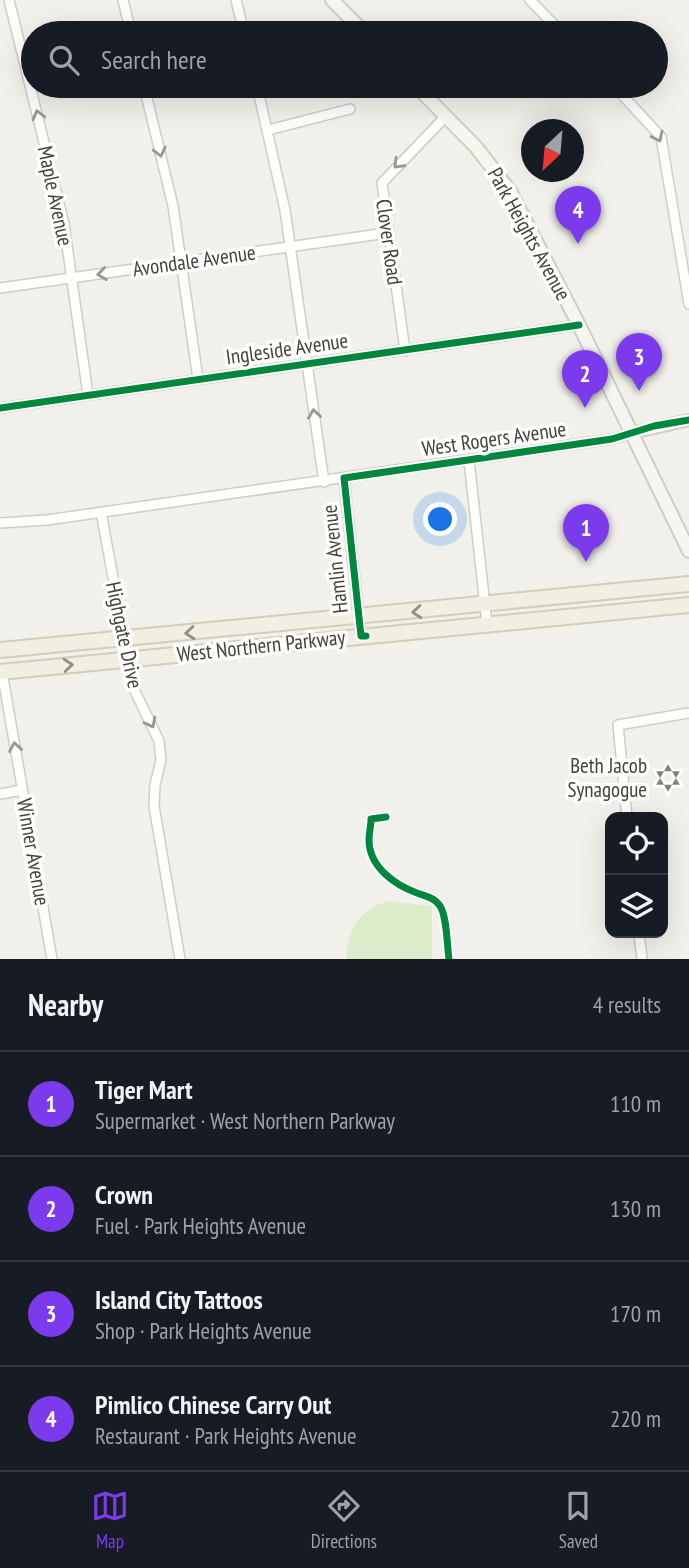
<!DOCTYPE html>
<html lang="en">
<head>
<meta charset="utf-8">
<style>
  :root { --surface:#171b24; --page:#242831; --text:#f1f3f6; --muted:#9ea1a6; --line:#363941; --accent:#7c3aed }
  body { margin:0; font-family:"PT Sans Narrow",sans-serif; background:var(--page); color:var(--text) }
  .controls { position:absolute; right:21px; bottom:21px; display:grid; overflow:hidden; border-radius:14px; box-shadow:0 7px 28px #0002 }
  .controls button { width:63px; height:63px; display:grid; place-items:center; padding:0; border:0; border-bottom:2px solid var(--line); background:var(--surface); color:var(--text); font:35px sans-serif }
  .compass { position:absolute; left:521px; top:119px; width:63px; height:63px; border-radius:50%; background:var(--surface); box-shadow:0 7px 28px #0002; rotate:206deg }
  .you { position:absolute; left:441px; top:520px; width:24px; height:24px; margin:-18px; border:5px solid #fff; border-radius:50%; background:#1a73e8; box-shadow:0 0 0 10px #1a73e833 }
  .badge { display:grid; place-items:center; width:46px; height:46px; border-radius:50%; background:var(--accent); color:#fff; font-size:23px; font-weight:700 }
  .pin { position:absolute; translate:-50% -58px; filter:drop-shadow(0 2px 4px #0008) }
  .pin::after { content:''; position:absolute; top:37px; width:24px; height:21px; background:inherit; clip-path:polygon(0 0,100% 0,50% 100%) }
  .list { margin:0; padding:0; list-style:none }
  h2 { display:flex; justify-content:space-between; align-items:center; height:91px; margin:0; padding:0 28px; font-size:30px }
  h2 small { font-size:23px; font-weight:400; color:var(--muted) }
  .list li { display:grid; grid-template-columns:46px 1fr auto; gap:21px; align-items:center; box-sizing:border-box; height:105px; padding:0 28px; border-top:2px solid var(--line) }
  .list b { display:block; font-size:26px; white-space:nowrap }
  .list p { margin:0; font-size:23px; white-space:nowrap; color:var(--muted) }
  .list em { font-size:23px; font-style:normal; color:var(--muted) }
  .icon { flex:none; width:38px; height:38px; fill:none; stroke:currentColor; stroke-width:2; stroke-linecap:round; stroke-linejoin:round }
  .map { position:relative; flex:none; width:689px; height:959px; overflow:hidden }
  .search { position:absolute; background:var(--surface); box-shadow:0 7px 28px #0002; left:21px; right:21px; top:21px; height:77px; display:flex; align-items:center; gap:18px; box-sizing:border-box; padding:0 24px; border-radius:38px; color:var(--muted); font-size:26px }
  .sheet { height:511px; background:var(--surface) }
  nav { display:flex; justify-content:space-around; align-items:center; box-sizing:border-box; height:98px; border-top:2px solid var(--line); background:var(--surface); font-size:19px; color:var(--muted) }
  nav a { display:grid; justify-items:center; gap:4px }
  nav .on { color:var(--accent) }
  .map>svg:first-child { display:block }
</style>
</head>
<body>
<div class="map">
<svg width="689" height="959" viewBox="0 0 689 959">
  <rect width="100%" height="100%" fill="#f1f0eb"/>
  <!-- green -->
  <path fill="#dceccb" d="M388,901l44,5v53h-86c3,-31 11,-48 42,-58z"/>
  <g fill="none" stroke-linecap="round" stroke-linejoin="round">
    <!-- minor casing -->
    <g stroke="#cfcdc8" stroke-width="12">
      <path id="minor" d="M9,0l55,224 24,171
        M123,0l8,33
        M236,0l8,33
        M530,0l32,33
        M144,86l29,120 25,173
        M257,86l28,124 39,272
        M614,86l47,51 28,167
        M268,130l82,-21
        M0,288l387,-55
        M405,351l-23,-168 64,-67
        M0,408l579,-83
        M469,460l18,164
        M344,478l17,158
        M101,512l32,175 26,54 2,19 -6,25 -1,21 26,153
        M0,523l47,-3 565,-81 20,-6
        M2,672l50,287
        M0,794l22,-4
        M627,817l-9,-92 71,-12
        M639,933l3,26"/>
    </g>
    <!-- tertiary casing -->
    <g stroke="#cfcdc8" stroke-width="14">
      <path id="tertiary" d="M632,433l57,-13"/>
    </g>
    <!-- secondary casing -->
    <g stroke="#d0cdc2" stroke-width="16">
      <path id="secondary" d="M332,0l33,33
        M416,86l60,61 34,44 69,134 110,226"/>
    </g>
    <!-- primary casing -->
    <g stroke="#d3ceb8" stroke-width="18">
      <path id="primary" d="M0,650l689,-66
        M0,672l689,-67"/>
    </g>
    <!-- minor -->
    <use href="#minor" stroke="#fdfdfc" stroke-width="9"/>
    <!-- tertiary -->
    <use href="#tertiary" stroke="#fdfdfc" stroke-width="10"/>
    <!-- secondary -->
    <use href="#secondary" stroke="#f7f5ef" stroke-width="12"/>
    <!-- primary -->
    <use href="#primary" stroke="#f1eee3" stroke-width="14"/>
    <!-- cycleway casing -->
    <g stroke="#fff" stroke-width="11">
      <path id="cycleway" d="M0,408l579,-83
        M366,636h-5l-17,-158 268,-39 42,-13 35,-6
        M386,817l-15,2c0,7 -2,14 -2,21 0,27 26,45 48,53 9,3 18,5 23,13 7,10 7,40 9,53"/>
    </g>
    <!-- cycleway -->
    <use href="#cycleway" stroke="#00873e" stroke-width="7"/>
  </g>
  <!-- one-way arrows -->
  <defs><path id="oneway-chevron" d="M-2-3.5L2.5 0L-2 3.5" fill="none" stroke-width="1.6" stroke-linecap="round" stroke-linejoin="round" transform="scale(1.75)"/></defs>
  <g stroke="#99968f">
    <use href="#oneway-chevron" transform="translate(38 115) rotate(-104)"/>
    <use href="#oneway-chevron" transform="translate(658 137) rotate(64)"/>
    <use href="#oneway-chevron" transform="translate(160 152) rotate(76)"/>
    <use href="#oneway-chevron" transform="translate(398 164) rotate(134)"/>
    <use href="#oneway-chevron" transform="translate(102 274) rotate(172)"/>
    <use href="#oneway-chevron" transform="translate(314 414) rotate(-98)"/>
    <use href="#oneway-chevron" transform="translate(151 723) rotate(62)"/>
    <use href="#oneway-chevron" transform="translate(15 747) rotate(-100)"/>
  </g>
  <g stroke="#948f84">
    <use href="#oneway-chevron" transform="translate(417 612) rotate(175)"/>
    <use href="#oneway-chevron" transform="translate(190 633) rotate(175)"/>
    <use href="#oneway-chevron" transform="translate(68 665) rotate(-5)"/>
  </g>
  <!-- icons -->
  <defs>
    <g id="synagogue-bare" transform="scale(2.1)"><path d="M0-6.5L5.6 3.2H-5.6ZM0 6.5L5.6-3.2H-5.6Z" fill="#827f75" stroke="#fff" stroke-width="2.5" paint-order="stroke"/></g>
  </defs>
  <g fill-rule="evenodd">
    <use href="#synagogue-bare" x="668" y="778"/>
  </g>
  <g text-anchor="middle" stroke-width="7" stroke-linejoin="round" paint-order="stroke">
    <!-- street labels -->
    <g font-size="21" fill="#474236" stroke="#fff">
      <text transform="translate(55 196) rotate(78)" y="7">Maple Avenue</text>
      <text transform="translate(529 234) rotate(61)" y="7">Park Heights Avenue</text>
      <text transform="translate(389 242) rotate(82)" y="7">Clover Road</text>
      <text transform="translate(194 261) rotate(-8)" y="7">Avondale Avenue</text>
      <text transform="translate(287 349) rotate(-8)" y="7">Ingleside Avenue</text>
      <text transform="translate(494 439) rotate(-8)" y="7">West Rogers Avenue</text>
      <text transform="translate(335 559) rotate(-96)" y="7">Hamlin Avenue</text>
      <text transform="translate(124 635) rotate(78)" y="7">Highgate Drive</text>
      <text transform="translate(261 646) rotate(-6)" y="7">West Northern Parkway</text>
      <text transform="translate(33 852) rotate(80)" y="7">Winner Avenue</text>
    </g>
    <!-- poi labels -->
    <g font-size="21" fill="#474236" stroke="#fff" text-anchor="end">
      <text x="647" y="773">Beth Jacob<tspan x="647" dy="24">Synagogue</tspan></text>
    </g>
  </g>
</svg>
<div class="controls">
<button><svg class="icon" aria-label="locate" viewBox="0 0 24 24"><circle cx="12" cy="12" r="6"/><path d="M12 2v4M12 18v4M2 12h4M18 12h4"/></svg></button>
<button><svg class="icon" aria-label="layers" viewBox="0 0 24 24"><path d="M12 4l9 5-9 5-9-5zM3 14l9 5 9-5"/></svg></button>
</div>
<svg class="compass" viewBox="-18 -18 36 36"><path d="M0-13l5 13h-10z" fill="#e53935"/><path d="M0 13l5-13h-10z" fill="#9ea1a6"/></svg>
<div class="you"></div>
<div class="pin badge" style="left:586px;top:562px">1</div>
<div class="pin badge" style="left:585px;top:408px">2</div>
<div class="pin badge" style="left:639px;top:391px">3</div>
<div class="pin badge" style="left:578px;top:244px">4</div>
<div class="search"><svg class="icon" aria-label="search" viewBox="0 0 24 24"><circle cx="10" cy="10" r="6"/><path d="M15 15l6 6"/></svg>Search here</div>
</div>
<section class="sheet">
<h2>Nearby<small>4 results</small></h2>
<ul class="list">
<li><span class="badge">1</span><div><b>Tiger Mart</b><p>Supermarket · West Northern Parkway</p></div><em>110 m</em></li>
<li><span class="badge">2</span><div><b>Crown</b><p>Fuel · Park Heights Avenue</p></div><em>130 m</em></li>
<li><span class="badge">3</span><div><b>Island City Tattoos</b><p>Shop · Park Heights Avenue</p></div><em>170 m</em></li>
<li><span class="badge">4</span><div><b>Pimlico Chinese Carry Out</b><p>Restaurant · Park Heights Avenue</p></div><em>220 m</em></li>
</ul>
</section>
<nav>
<a class="on"><svg class="icon" aria-label="map" viewBox="0 0 24 24"><path d="M3 6l6-2 6 2 6-2v14l-6 2-6-2-6 2zM9 4v14M15 6v14"/></svg>Map</a>
<a><svg class="icon" aria-label="directions" viewBox="0 0 24 24"><path d="M12 3l9 9-9 9-9-9zM9 14v-3h6M13 9l2 2-2 2"/></svg>Directions</a>
<a><svg class="icon" aria-label="saved" viewBox="0 0 24 24"><path d="M7 4h10v16l-5-4-5 4z"/></svg>Saved</a>
</nav>
</body>
</html>
